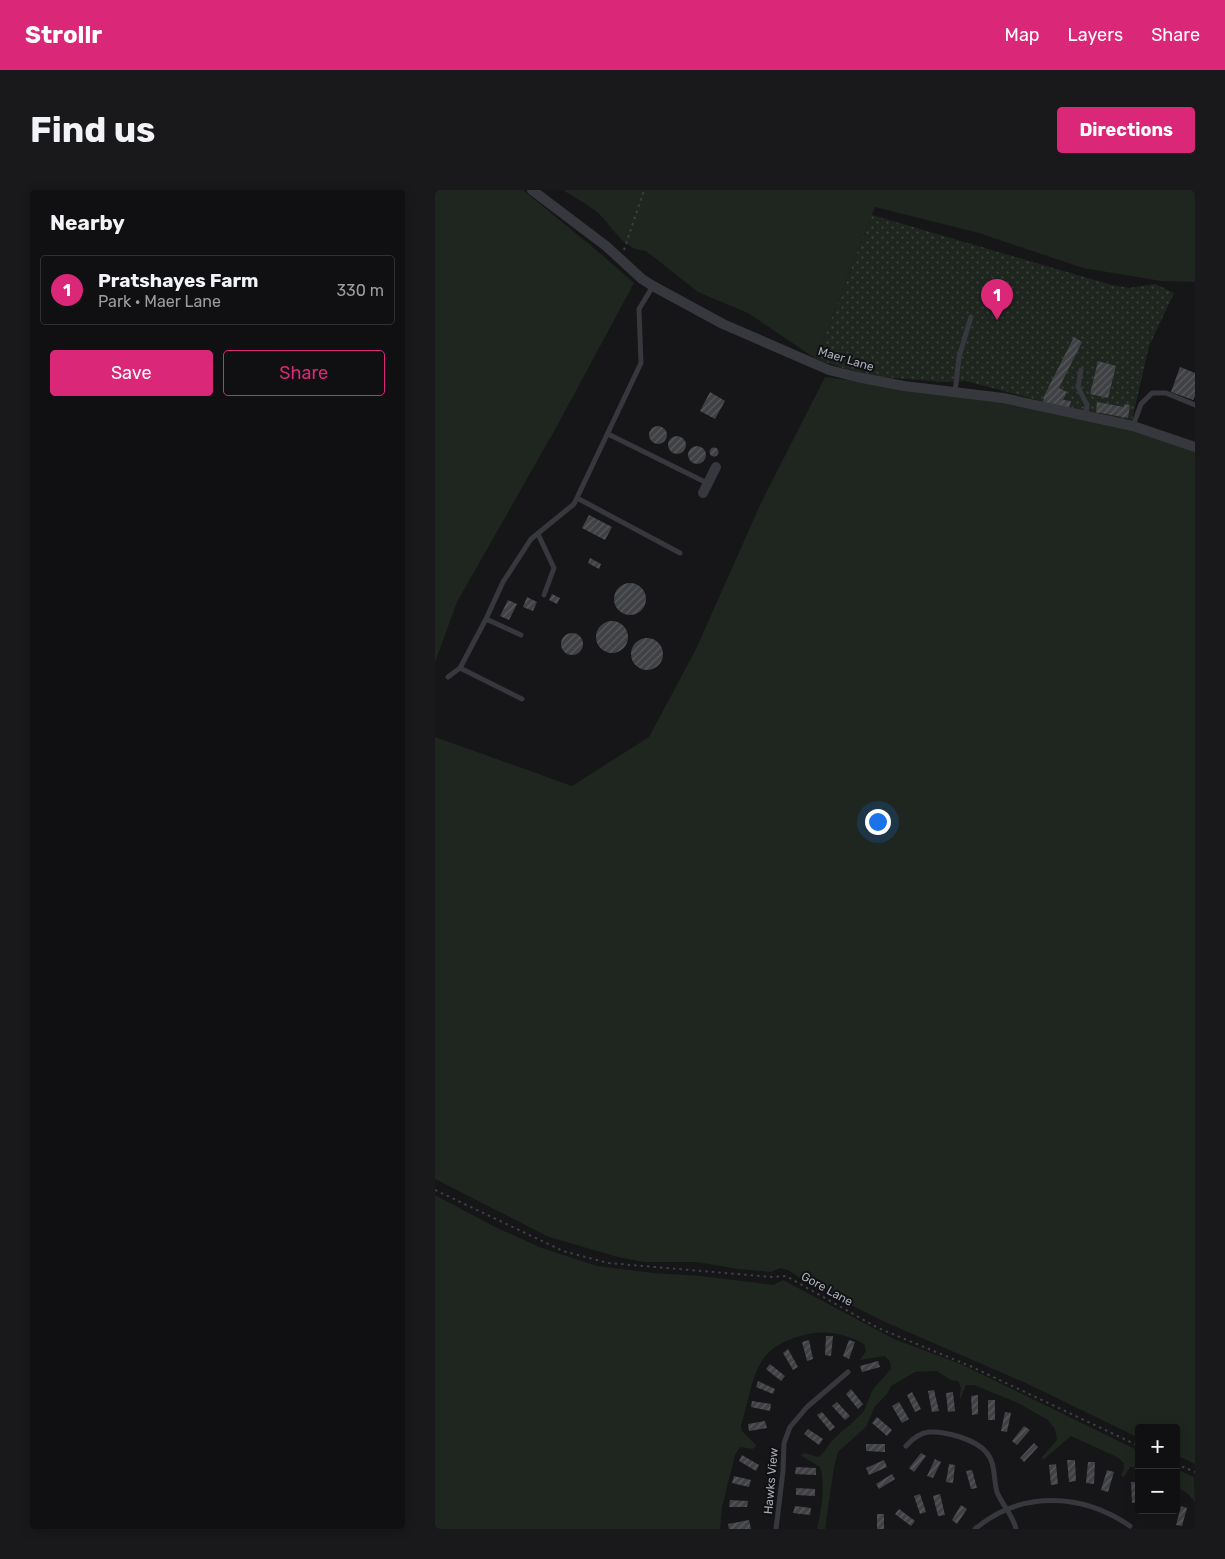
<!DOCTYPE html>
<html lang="en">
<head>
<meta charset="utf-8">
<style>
  :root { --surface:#101012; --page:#19191b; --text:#f1f3f6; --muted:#9c9d9f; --line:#303032; --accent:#db2777 }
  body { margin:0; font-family:Rubik,sans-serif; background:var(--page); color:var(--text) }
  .controls { position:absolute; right:15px; bottom:15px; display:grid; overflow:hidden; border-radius:5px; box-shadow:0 2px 12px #0003 }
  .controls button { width:45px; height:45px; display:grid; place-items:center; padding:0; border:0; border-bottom:1px solid var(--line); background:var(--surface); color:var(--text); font:25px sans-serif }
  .you { position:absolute; left:442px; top:631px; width:18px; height:18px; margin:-12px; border:4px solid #fff; border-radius:50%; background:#1a73e8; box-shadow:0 0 0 8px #1a73e833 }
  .badge { display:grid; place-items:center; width:32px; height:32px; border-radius:50%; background:var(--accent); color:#fff; font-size:16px; font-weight:700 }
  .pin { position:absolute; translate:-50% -41px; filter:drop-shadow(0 1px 2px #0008) }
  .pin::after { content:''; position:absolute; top:26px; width:18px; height:15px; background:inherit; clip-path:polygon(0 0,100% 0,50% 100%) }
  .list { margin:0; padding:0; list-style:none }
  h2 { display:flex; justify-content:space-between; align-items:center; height:65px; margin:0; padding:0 20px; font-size:21px }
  h2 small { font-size:16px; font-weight:400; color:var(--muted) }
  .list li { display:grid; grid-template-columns:32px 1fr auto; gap:15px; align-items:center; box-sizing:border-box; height:70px; margin:0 10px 10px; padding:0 10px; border:1px solid var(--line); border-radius:5px }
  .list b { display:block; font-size:19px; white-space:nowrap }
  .list p { margin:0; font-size:16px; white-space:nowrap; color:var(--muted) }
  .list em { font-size:16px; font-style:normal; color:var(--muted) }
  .actions { display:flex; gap:10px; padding:15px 20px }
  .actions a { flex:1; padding:11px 0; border:1px solid var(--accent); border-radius:5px; text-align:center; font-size:18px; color:var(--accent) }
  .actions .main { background:var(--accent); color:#fff }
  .map { position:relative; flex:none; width:760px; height:1339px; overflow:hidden; border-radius:5px }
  header { display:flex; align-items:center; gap:30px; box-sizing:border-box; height:70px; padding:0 25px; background:var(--accent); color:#fff }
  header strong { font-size:24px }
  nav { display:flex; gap:28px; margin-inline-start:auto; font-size:18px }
  .intro { display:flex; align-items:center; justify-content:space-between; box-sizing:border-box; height:120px; padding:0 30px }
  h1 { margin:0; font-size:35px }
  .button { padding:12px 22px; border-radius:5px; background:var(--accent); color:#fff; font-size:18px; font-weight:700 }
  main { display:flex; gap:30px; padding:0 30px }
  aside { flex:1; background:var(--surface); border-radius:5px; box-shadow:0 2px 12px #0003 }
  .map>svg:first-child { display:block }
</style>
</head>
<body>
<header>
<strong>Strollr</strong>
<nav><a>Map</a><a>Layers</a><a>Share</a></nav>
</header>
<div class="intro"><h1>Find us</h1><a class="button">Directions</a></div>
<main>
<aside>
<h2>Nearby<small></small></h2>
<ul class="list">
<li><span class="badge">1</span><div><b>Pratshayes Farm</b><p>Park · Maer Lane</p></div><em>330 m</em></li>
</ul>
<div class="actions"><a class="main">Save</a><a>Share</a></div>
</aside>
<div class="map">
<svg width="760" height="1339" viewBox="0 0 760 1339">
  <defs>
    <pattern id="park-dots" width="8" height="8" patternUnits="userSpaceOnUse" patternTransform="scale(1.25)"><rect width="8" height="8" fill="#1e261f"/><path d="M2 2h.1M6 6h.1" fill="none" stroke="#3c433d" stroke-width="1.8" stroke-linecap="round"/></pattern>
    <pattern id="building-hatch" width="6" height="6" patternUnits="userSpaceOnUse" patternTransform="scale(1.25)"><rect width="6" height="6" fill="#404145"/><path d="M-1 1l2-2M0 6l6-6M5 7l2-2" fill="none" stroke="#595a5e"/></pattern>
  </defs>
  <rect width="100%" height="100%" fill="#161618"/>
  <!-- green -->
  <path fill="#1e261f" d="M0,0h88l78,64 33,29 -77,143 -100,176 -22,60z
    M128,0h632v92l-34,-1 -78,-13 -104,-35 -104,-26 -59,152 -68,-46 -50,-21 -52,-41c-24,-1 -34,-26 -49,-39 -10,-8 -23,-15 -34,-22z
    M390,187l44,6 45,9 87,10 134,29 60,16v1017l-19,-9v-27h-37v10l-111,-54 -143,-62 -74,-37 -23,-15 -8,-2 -9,4 -33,-3 -41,-7h-53l-26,-5 -69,-20 -114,-58v-442l137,49 77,-49 47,-88 65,-146z
    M0,1005l58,31 49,22 55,18 56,7 49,3 71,9 10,-5 111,59 69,26 176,86v17l-9,-1 -6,10 -3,-2 3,-6v-6l-7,-6 -46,-21 -28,24 -1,-3 15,-17 -2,-11 -7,-9 -30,-17 -44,-18h-8l-6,15v-7l1,-5 -3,-7 -7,-1 -14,-9 -22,1 -24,14 -4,8 -12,12 -9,21 -28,25 -4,15 -9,62h-8c4,-19 9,-43 3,-62l-20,-12 5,-2 13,4 6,-5 6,-9 13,-13 6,-4 15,-15 9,-22 18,-20 -1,-7 -5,-6 -25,4 6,-9 -2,-7c-24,-13 -44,-15 -70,-6 -16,6 -28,13 -35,28 -10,20 -11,39 -18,59l1,6 14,14 -1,2 -2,2 -13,-2 -5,8 -13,52 -2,22h-285z
    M741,1279l18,8 1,25 -8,-9 -11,-7z"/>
  <!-- park -->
  <path fill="url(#park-dots)" d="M437,25l236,69 21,4 26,-4 19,9 -25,53 -17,74 -90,-15v-4l-76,-20 -22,1 -61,-5 -34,-7 -33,-11z"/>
  <!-- building -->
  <path fill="url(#building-hatch)" d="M639,147l8,5 -23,46 8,4 -4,8 8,1 -2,8 -26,-4 1,-9z
    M663,171l18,5 -8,32 -18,-4z
    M745,177l15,6v23l-2,4 -22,-8z
    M275,202l15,9 -10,18 -15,-8z
    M662,212l27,5v-3l6,1 -2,13 -32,-6z
    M214 245a9 9 0 1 1 18 0a9 9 0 1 1-18 0Z
    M233 255a9 9 0 1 1 18 0a9 9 0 1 1-18 0Z
    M253 265a9 9 0 1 1 18 0a9 9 0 1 1-18 0Z
    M274.5 262a4.5 4.5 0 1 1 9 0a4.5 4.5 0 1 1-9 0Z
    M154,325l23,12 -7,13 -23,-12z
    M155,368l11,6 -2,5 -11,-6z
    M179 409a16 16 0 1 1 32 0a16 16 0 1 1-32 0Z
    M117,404l8,4 -3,6 -8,-4z
    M92,407l10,5 -4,9 -10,-4z
    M73,410l9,4 -8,16 -9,-4z
    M161 447a16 16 0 1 1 32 0a16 16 0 1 1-32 0Z
    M126 454a11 11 0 1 1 22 0a11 11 0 1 1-22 0Z
    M196 464a16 16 0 1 1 32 0a16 16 0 1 1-32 0Z
    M391,1146h7l-2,20 -6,-1z
    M374,1150l4,19 -6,2 -5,-19z
    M414,1150l6,2 -6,17 -6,-3z
    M353,1159l10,18 -5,3 -10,-17z
    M443,1171l2,6 -18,5 -2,-6z
    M335,1174l15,12 -4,5 -15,-12z
    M323,1191l17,8 -2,5 -17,-7z
    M416,1199l12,15 -5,5 -12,-15z
    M499,1200l5,21 -7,1 -4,-21z
    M477,1202l9,17 -6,3 -8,-17z
    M518,1202l2,19 -7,1 -2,-19z
    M543,1205v19l-6,1 -1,-19z
    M553,1210h7v20h-7z
    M317,1211l19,3 -1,7 -19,-4z
    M402,1212l13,14 -5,4 -13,-14z
    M464,1212l10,17 -7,4 -10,-17z
    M387,1222l13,15 -5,4 -13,-16z
    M570,1222l6,1 -4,19 -6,-1z
    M442,1227l15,13 -5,6 -15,-13z
    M330,1231l2,7 -18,3 -1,-7z
    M589,1236l6,4 -13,15 -5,-4z
    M373,1239l15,10 -4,6 -15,-11z
    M599,1253l4,4 -14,15 -4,-4z
    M431,1254h19v8l-19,-1z
    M486,1263l5,3 -12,16 -5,-4z
    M307,1265l17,10 -3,6 -17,-10z
    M500,1269l6,3 -8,16 -6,-2z
    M449,1270l3,7 -18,8 -3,-7z
    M632,1270h8l1,21 -7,1z
    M653,1272h7l-1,22 -8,-1z
    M514,1274l6,1 -2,18 -7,-1z
    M621,1274l2,20 -7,1 -2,-20z
    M361,1277l20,1v7l-21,-1z
    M537,1280l5,18 -6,1 -5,-18z
    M672,1280l7,2 -6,20 -7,-2z
    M457,1284l3,5 -16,10 -3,-5z
    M299,1286l17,4 -2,7 -17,-4z
    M696,1292h6l2,20 -7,1z
    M361,1298l19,1v7l-19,-1z
    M485,1304l6,18 -6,2 -6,-18z
    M505,1304l5,21 -7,1 -5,-20z
    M295,1310l18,1 -1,6h-18z
    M526,1315l6,4 -10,15 -5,-4z
    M360,1316l16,2 -1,7 -17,-2z
    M746,1316l6,2 -5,18 -6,-1z
    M464,1319l16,12 -4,5 -16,-12z
    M442,1324h7v15h-7z
    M314,1330l2,9h-22l-1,-5z"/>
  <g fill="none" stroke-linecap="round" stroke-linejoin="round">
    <!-- path -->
    <path stroke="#3d3f44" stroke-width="2" stroke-dasharray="2.5 4" stroke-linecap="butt" d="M189,60l20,-60
      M0,1000l128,61 45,12 164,14 14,-1 92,52 92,38 169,80
      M741,1274l19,8"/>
    <!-- lane -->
    <path stroke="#37383d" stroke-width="5" d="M646,180l-3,17 9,18 -1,11
      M520,202l4,-35 12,-40
      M698,236l8,-22 11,-11h14l29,12
      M173,244l99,49
      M142,308l103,55
      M103,344l16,34 -10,27
      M51,429l35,16
      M25,478l62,31
      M13,487l12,-9 26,-49 17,-37 28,-43 43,-35 67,-141 -2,-54 14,-23
      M471,1256c6,-7 14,-13 23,-14 16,-1 46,7 57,20 10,11 7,26 11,40 5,13 16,23 19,37
      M341,1339l7,-58 1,-28 6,-16 17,-20 41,-35
      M540,1339c46,-39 107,-36 155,-3"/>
    <!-- street -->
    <path stroke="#37383d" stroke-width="10" d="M97,0l74,56 36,33 11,7 70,38 106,46 28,7 47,9 99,12 130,28 62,21
      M268,303l13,-26"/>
  </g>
  <g text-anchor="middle" stroke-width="4" stroke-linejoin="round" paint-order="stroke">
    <!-- street labels -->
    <g font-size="12" fill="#a8adb8" stroke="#111113">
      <text transform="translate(411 169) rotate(17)" y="4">Maer Lane</text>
      <text transform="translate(392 1099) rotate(29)" y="4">Gore Lane</text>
      <text transform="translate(336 1291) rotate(-85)" y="4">Hawks View</text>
    </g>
  </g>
</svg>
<div class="controls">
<button>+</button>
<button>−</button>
</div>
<div class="you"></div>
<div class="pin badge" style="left:562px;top:130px">1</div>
</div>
</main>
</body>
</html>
